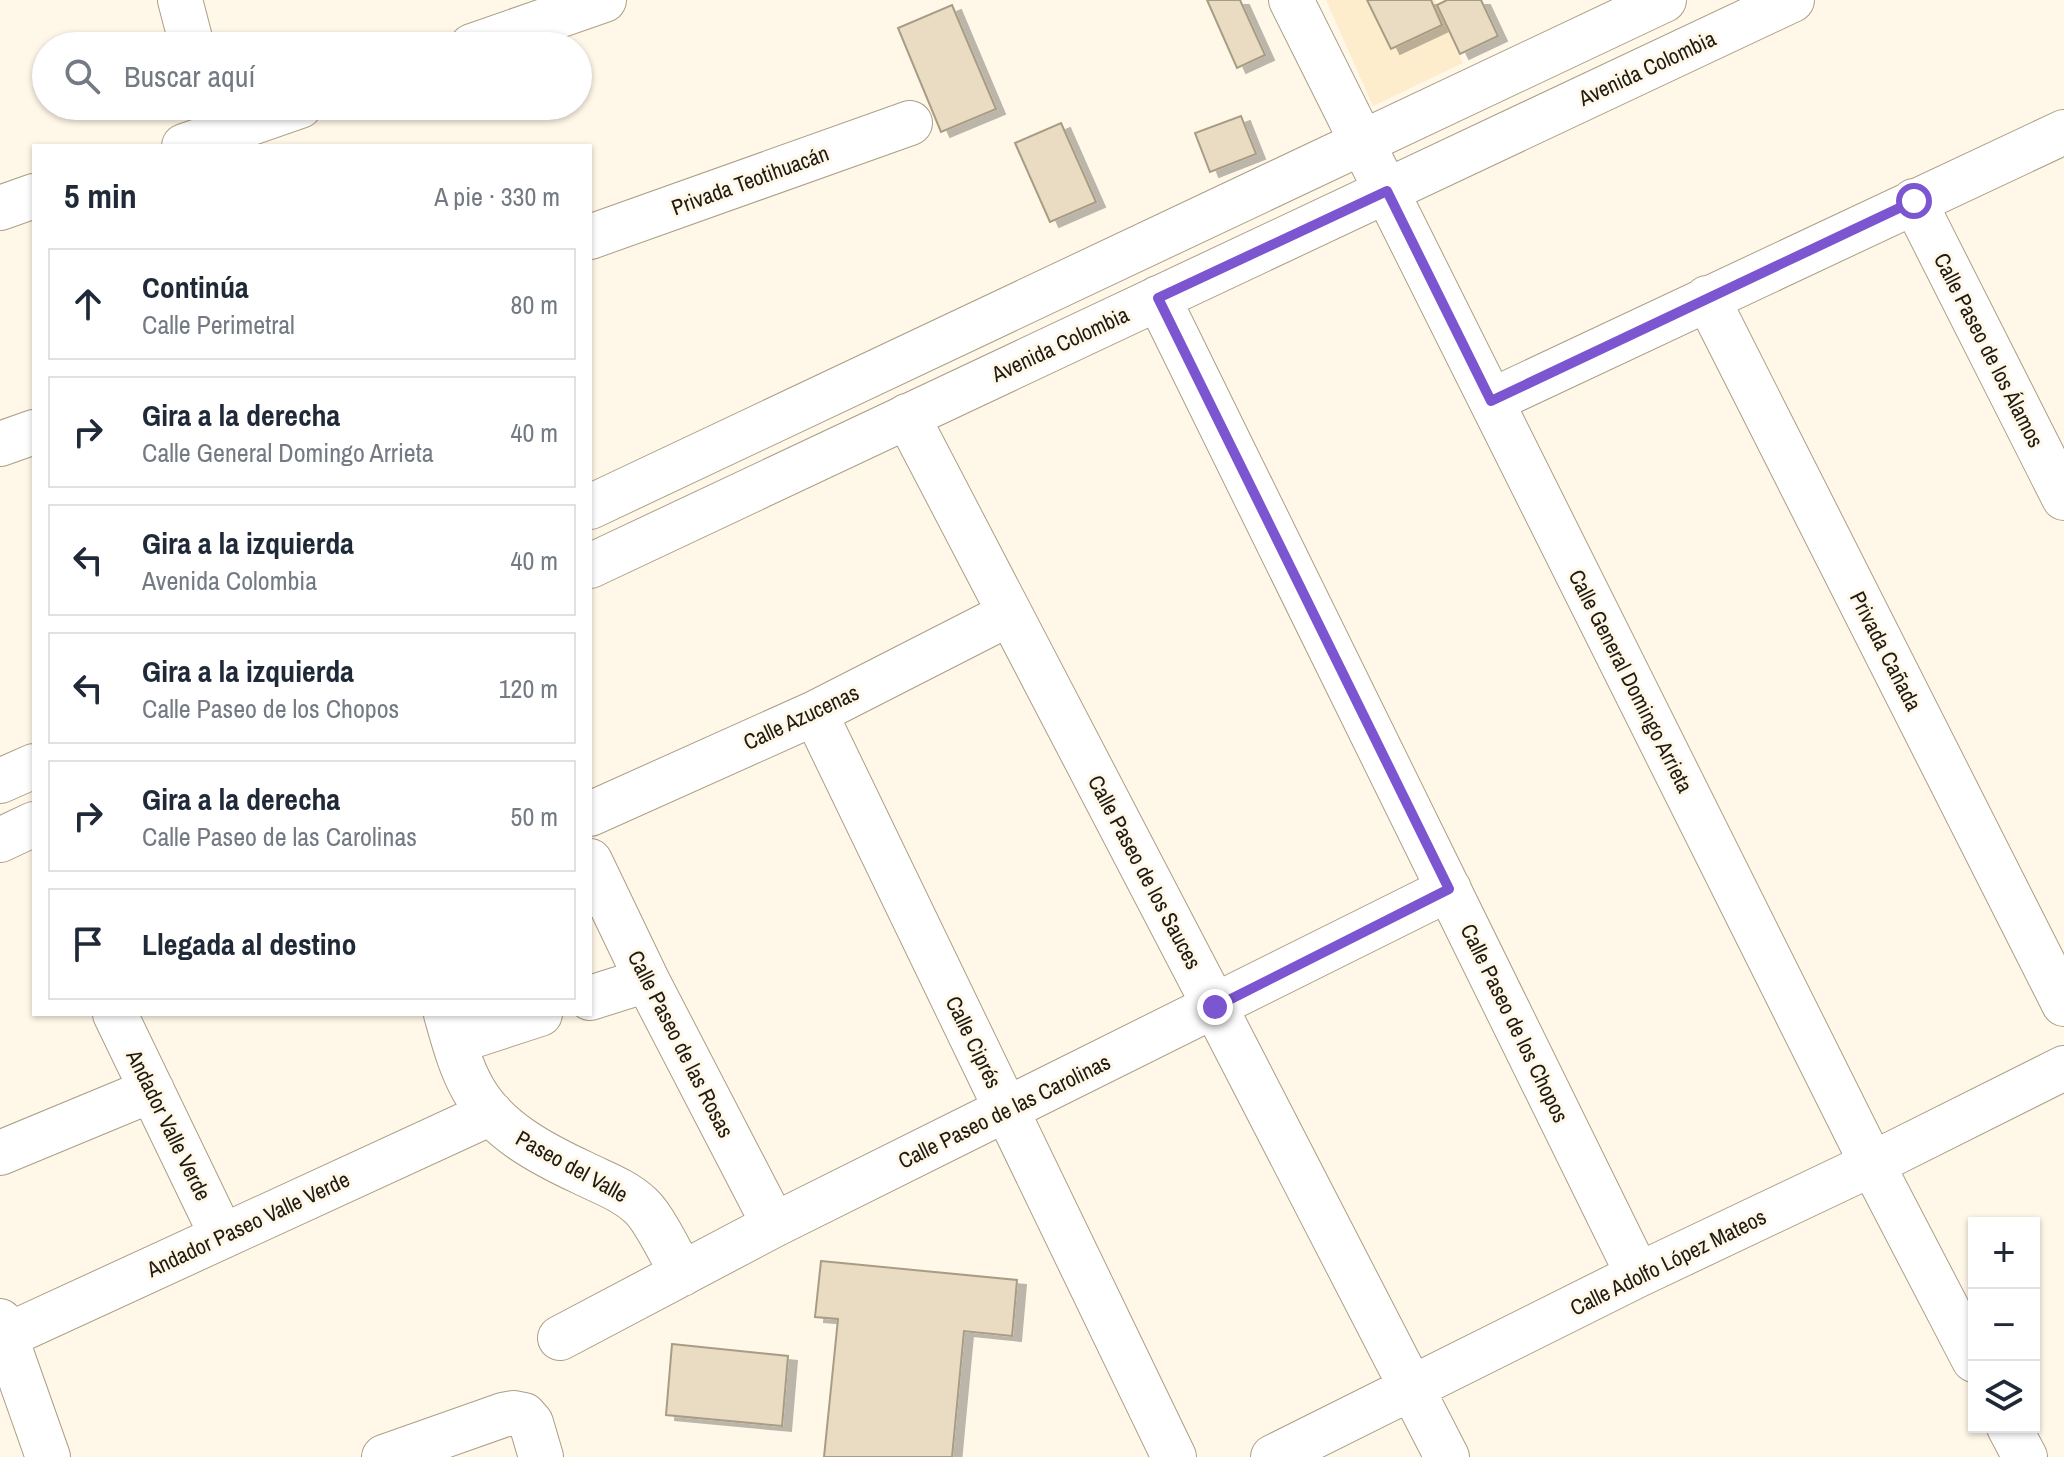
<!DOCTYPE html>
<html lang="es">
<head>
<meta charset="utf-8">
<style>
  :root { --surface:#fff; --page:#f6f6f7; --text:#1f2937; --muted:#747a83; --line:#e0e1e3 }
  body { margin:0; font-family:"Archivo Narrow",sans-serif; background:var(--page); color:var(--text) }
  .controls { position:absolute; right:24px; bottom:24px; display:grid; overflow:hidden; border-radius:0px; box-shadow:0 2px 6px #0004 }
  .controls button { width:72px; height:72px; display:grid; place-items:center; padding:0; border:0; border-bottom:2px solid var(--line); background:var(--surface); color:var(--text); font:40px sans-serif }
  .stop { position:absolute; width:24px; height:24px; margin:-18px; border:6px solid #7c56d0; border-radius:50%; background:#fff }
  .stop.end { background:#7c56d0; border-color:#fff; box-shadow:0 2px 8px #0008 }
  .list { margin:0; padding:0; list-style:none }
  h2 { display:flex; justify-content:space-between; align-items:center; height:104px; margin:0; padding:0 32px; font-size:34px }
  h2 small { font-size:26px; font-weight:400; color:var(--muted) }
  .list li { display:grid; grid-template-columns:52px 1fr auto; gap:24px; align-items:center; box-sizing:border-box; height:112px; margin:0 16px 16px; padding:0 16px; border:2px solid var(--line); border-radius:0px }
  .list b { display:block; font-size:30px; white-space:nowrap }
  .list p { margin:0; font-size:26px; white-space:nowrap; color:var(--muted) }
  .list em { font-size:26px; font-style:normal; color:var(--muted) }
  .icon { flex:none; width:44px; height:44px; fill:none; stroke:currentColor; stroke-width:2; stroke-linecap:round; stroke-linejoin:round }
  .map { position:relative; flex:none; width:2064px; height:1457px; overflow:hidden }
  .search { position:absolute; background:var(--surface); box-shadow:0 2px 6px #0004; left:32px; top:32px; width:560px; height:88px; display:flex; align-items:center; gap:20px; box-sizing:border-box; padding:0 28px; border-radius:44px; color:var(--muted); font-size:30px }
  .panel { position:absolute; background:var(--surface); box-shadow:0 2px 6px #0004; left:32px; top:144px; width:560px; height:872px; border-radius:0px }
  .map>svg:first-child { display:block }
</style>
</head>
<body>
<div class="map">
<svg width="2064" height="1457" viewBox="0 0 2064 1457">
  <defs>
    <filter id="shadow"><feDropShadow dx="9" dy="5" stdDeviation="0" flood-color="#0004"/></filter>
  </defs>
  <rect width="100%" height="100%" fill="#fff7e8"/>
  <!-- built -->
  <path fill="#feedcd" d="M1326,0h109l28,63 -90,43z"/>
  <!-- building -->
  <path fill="#e9dcc3" stroke="#a89c84" stroke-width="2" filter="url(#shadow)" d="M1207,0h33l25,55 -28,13z
    M1367,0h64l11,25 -51,24z
    M1447,0h34l17,36 -38,18 -23,-49z
    M952,5l44,104 -55,23 -43,-104z
    M1241,116l15,38 -46,18 -15,-39z
    M1061,123l35,79 -46,20 -35,-79z
    M821,1261l196,19 -5,56 -48,-5 -12,126h-128l14,-138 -23,-2z
    M672,1344l116,12 -6,70 -116,-11z"/>
  <g fill="none" stroke-linecap="round" stroke-linejoin="round">
    <!-- minor casing -->
    <g stroke="#ab9f87" stroke-width="46">
      <path id="minor" d="M180,0l12,46
        M1291,0l581,1164 102,196
        M472,46l132,-46
        M184,146l116,-40
        M1914,201l150,297
        M0,208l34,-12
        M590,237l320,-114
        M1158,298l480,977
        M1707,298l357,706
        M1491,401l573,-269
        M907,416l308,591 232,450
        M0,444l34,-12
        M590,507l1074,-507
        M590,566l1202,-566
        M815,713l359,744
        M0,781l34,-15
        M590,814l225,-101 194,-99
        M0,840l34,-16
        M590,861l57,119 127,245
        M590,998l57,-18
        M115,1014l107,222
        M446,1014c7,25 14,52 27,75 23,41 69,65 110,84 20,10 41,17 58,33 13,12 32,51 41,68
        M454,1042l86,-28
        M0,1153l152,-63
        M0,1321l48,136
        M6,1336l485,-223
        M560,1338l214,-113 675,-336
        M2009,1427l16,30
        M384,1457l119,-42 11,-2 10,2 7,8 10,34
        M1273,1457l365,-182 234,-111 192,-96"/>
    </g>
    <!-- minor -->
    <use href="#minor" stroke="#fff" stroke-width="44"/>
  </g>
  <g fill="none" stroke-linecap="round" stroke-linejoin="round">
    <!-- route -->
    <path stroke="#7c56d0" stroke-width="10" d="M1215,1007l234,-118 -291,-591 229,-107 104,210 423,-200"/>
  </g>
  <g text-anchor="middle" stroke-width="6" stroke-linejoin="round" paint-order="stroke">
    <!-- street labels -->
    <g font-size="22" fill="#201b12" stroke="#fff7e8">
      <text transform="translate(1647 68) rotate(-25)" y="8">Avenida Colombia</text>
      <text transform="translate(750 180) rotate(-20)" y="8">Privada Teotihuacán</text>
      <text transform="translate(1060 344) rotate(-25)" y="8">Avenida Colombia</text>
      <text transform="translate(1989 350) rotate(63)" y="8">Calle Paseo de los Álamos</text>
      <text transform="translate(1886 651) rotate(63)" y="8">Privada Cañada</text>
      <text transform="translate(1631 681) rotate(63)" y="8">Calle General Domingo Arrieta</text>
      <text transform="translate(801 717) rotate(-25)" y="8">Calle Azucenas</text>
      <text transform="translate(1145 872) rotate(62)" y="8">Calle Paseo de los Sauces</text>
      <text transform="translate(1515 1023) rotate(64)" y="8">Calle Paseo de los Chopos</text>
      <text transform="translate(974 1042) rotate(64)" y="8">Calle Ciprés</text>
      <text transform="translate(681 1044) rotate(63)" y="8">Calle Paseo de las Rosas</text>
      <text transform="translate(1004 1111) rotate(-26)" y="8">Calle Paseo de las Carolinas</text>
      <text transform="translate(169 1125) rotate(64)" y="8">Andador Valle Verde</text>
      <text transform="translate(572 1166) rotate(29)" y="8">Paseo del Valle</text>
      <text transform="translate(248 1224) rotate(-25)" y="8">Andador Paseo Valle Verde</text>
      <text transform="translate(1668 1262) rotate(-26)" y="8">Calle Adolfo López Mateos</text>
    </g>
  </g>
</svg>
<div class="controls">
<button>+</button>
<button>−</button>
<button><svg class="icon" aria-label="layers" viewBox="0 0 24 24"><path d="M12 4l9 5-9 5-9-5zM3 14l9 5 9-5"/></svg></button>
</div>
<div class="stop" style="left:1914px;top:201px"></div>
<div class="stop end" style="left:1215px;top:1007px"></div>
<div class="search"><svg class="icon" aria-label="search" viewBox="0 0 24 24"><circle cx="10" cy="10" r="6"/><path d="M15 15l6 6"/></svg>Buscar aquí</div>
<section class="panel">
<h2>5 min<small>A pie · 330 m</small></h2>
<ul class="list">
<li><svg class="icon" aria-label="ahead" viewBox="0 0 24 24"><path d="M12 20V5M6 11l6-6 6 6"/></svg><div><b>Continúa</b><p>Calle Perimetral</p></div><em>80 m</em></li>
<li><svg class="icon" aria-label="right" viewBox="0 0 24 24"><path d="M7 20v-9h11M14 6l5 5-5 5"/></svg><div><b>Gira a la derecha</b><p>Calle General Domingo Arrieta</p></div><em>40 m</em></li>
<li><svg class="icon" aria-label="left" viewBox="0 0 24 24"><path d="M17 20v-9H6M10 6l-5 5 5 5"/></svg><div><b>Gira a la izquierda</b><p>Avenida Colombia</p></div><em>40 m</em></li>
<li><svg class="icon" aria-label="left" viewBox="0 0 24 24"><path d="M17 20v-9H6M10 6l-5 5 5 5"/></svg><div><b>Gira a la izquierda</b><p>Calle Paseo de los Chopos</p></div><em>120 m</em></li>
<li><svg class="icon" aria-label="right" viewBox="0 0 24 24"><path d="M7 20v-9h11M14 6l5 5-5 5"/></svg><div><b>Gira a la derecha</b><p>Calle Paseo de las Carolinas</p></div><em>50 m</em></li>
<li><svg class="icon" aria-label="arrive" viewBox="0 0 24 24"><path d="M6 21V4h12l-3 4 3 4H6"/></svg><div><b>Llegada al destino</b></div></li>
</ul>
</section>
</div>
</body>
</html>
